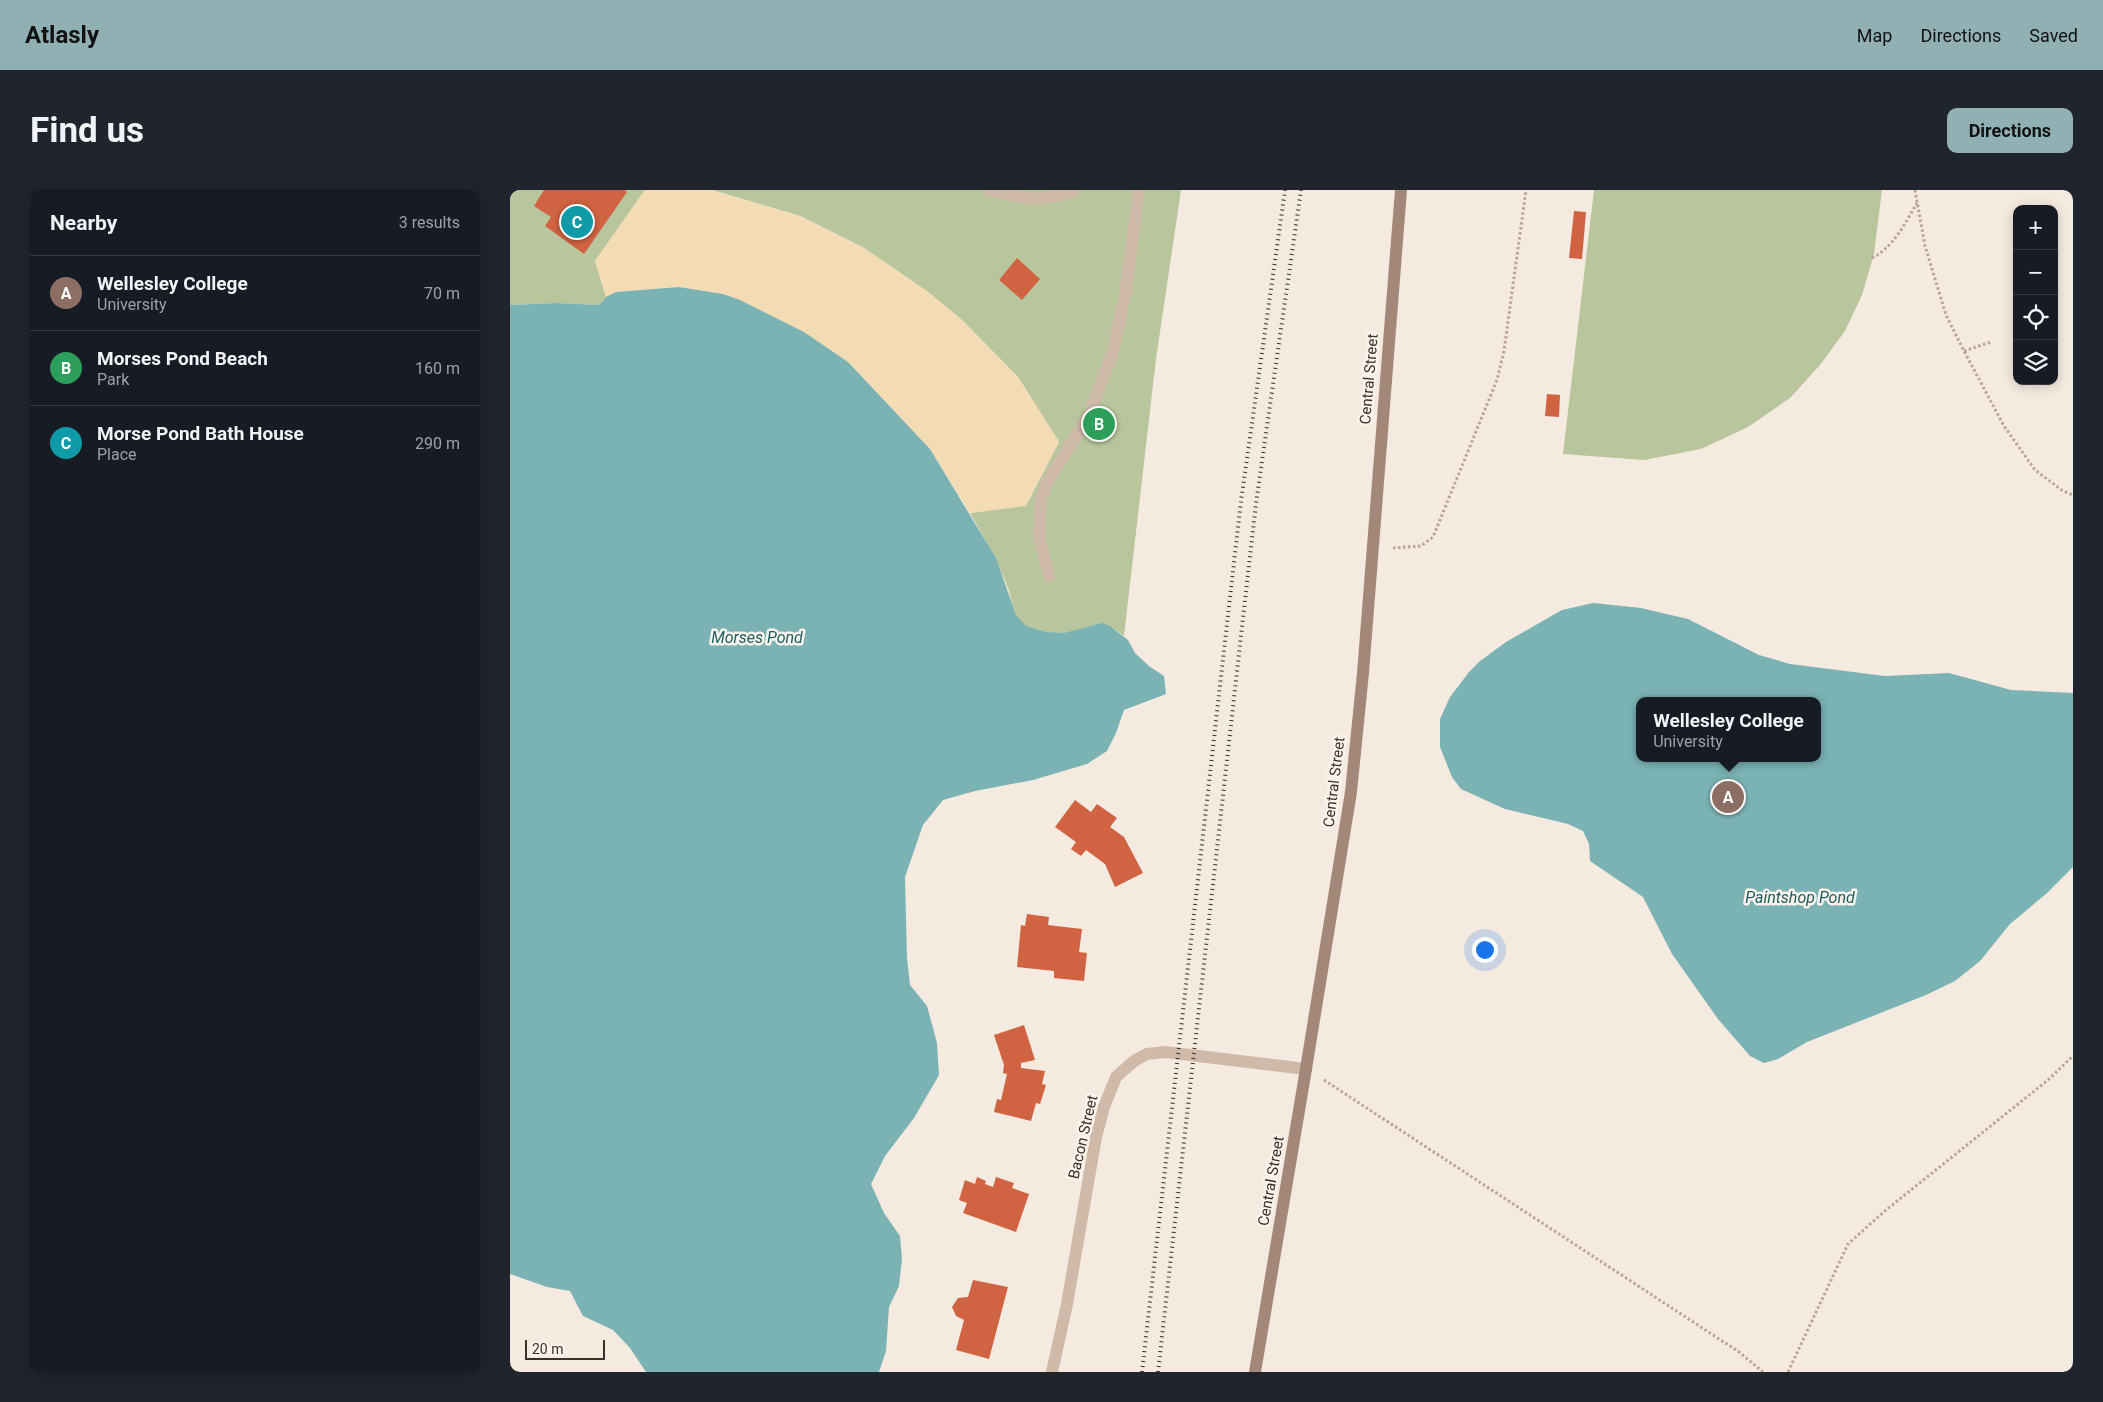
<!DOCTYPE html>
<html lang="en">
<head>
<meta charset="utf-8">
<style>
  :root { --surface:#171b24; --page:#20242c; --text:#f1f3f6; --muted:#9ea1a6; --line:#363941; --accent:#91b0b3 }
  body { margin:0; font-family:Roboto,sans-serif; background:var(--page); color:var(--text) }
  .controls { position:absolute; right:15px; top:15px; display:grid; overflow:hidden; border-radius:10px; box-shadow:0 2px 12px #0003 }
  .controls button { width:45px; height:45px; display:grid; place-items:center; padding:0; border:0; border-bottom:1px solid var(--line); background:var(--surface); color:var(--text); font:25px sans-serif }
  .scale { position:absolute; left:15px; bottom:12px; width:80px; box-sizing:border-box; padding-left:5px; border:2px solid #3b2f29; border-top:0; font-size:14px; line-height:18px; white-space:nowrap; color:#3b2f29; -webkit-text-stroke:4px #fcf4ec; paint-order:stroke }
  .you { position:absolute; left:974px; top:759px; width:18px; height:18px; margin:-12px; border:4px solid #fff; border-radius:50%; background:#1a73e8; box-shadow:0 0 0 8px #1a73e833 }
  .badge { display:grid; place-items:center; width:32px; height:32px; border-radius:50%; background:var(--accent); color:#fff; font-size:16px; font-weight:700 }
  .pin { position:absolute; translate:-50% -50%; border:2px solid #fff; box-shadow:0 1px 5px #0006 }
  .popup { position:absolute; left:1126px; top:507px; width:185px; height:65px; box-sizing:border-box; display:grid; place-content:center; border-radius:10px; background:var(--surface); filter:drop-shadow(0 1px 4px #0005); font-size:16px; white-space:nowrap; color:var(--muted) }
  .popup b { font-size:19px; color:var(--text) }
  .popup::after { content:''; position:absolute; left:50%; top:100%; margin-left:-10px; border:10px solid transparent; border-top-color:var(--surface) }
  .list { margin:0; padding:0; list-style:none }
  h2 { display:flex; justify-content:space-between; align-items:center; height:65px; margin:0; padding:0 20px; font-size:21px }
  h2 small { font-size:16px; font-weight:400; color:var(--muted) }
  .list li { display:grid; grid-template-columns:32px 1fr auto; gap:15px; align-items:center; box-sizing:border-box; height:75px; padding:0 20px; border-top:1px solid var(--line) }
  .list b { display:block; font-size:19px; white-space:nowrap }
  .list p { margin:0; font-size:16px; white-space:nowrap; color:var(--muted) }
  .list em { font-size:16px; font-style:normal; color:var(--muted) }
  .icon { flex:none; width:28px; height:28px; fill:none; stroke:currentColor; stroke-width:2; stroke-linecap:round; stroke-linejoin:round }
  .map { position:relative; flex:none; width:1563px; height:1182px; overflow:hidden; border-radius:10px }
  header { display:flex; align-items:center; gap:30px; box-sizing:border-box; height:70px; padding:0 25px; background:var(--accent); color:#111 }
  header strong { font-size:24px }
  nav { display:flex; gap:28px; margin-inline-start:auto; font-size:18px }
  .intro { display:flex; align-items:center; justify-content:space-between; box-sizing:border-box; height:120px; padding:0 30px }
  h1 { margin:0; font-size:35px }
  .button { padding:12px 22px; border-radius:10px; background:var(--accent); color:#111; font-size:18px; font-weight:700 }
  main { display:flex; gap:30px; padding:0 30px }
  aside { flex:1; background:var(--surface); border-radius:10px; box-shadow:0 2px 12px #0003 }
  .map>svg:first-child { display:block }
</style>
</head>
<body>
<header>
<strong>Atlasly</strong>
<nav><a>Map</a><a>Directions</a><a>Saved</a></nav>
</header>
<div class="intro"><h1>Find us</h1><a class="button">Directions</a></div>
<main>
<aside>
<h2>Nearby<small>3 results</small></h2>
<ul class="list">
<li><span class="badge" style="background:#8d6e63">A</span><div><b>Wellesley College</b><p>University</p></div><em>70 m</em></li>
<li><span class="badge" style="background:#2e9e5b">B</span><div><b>Morses Pond Beach</b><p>Park</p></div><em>160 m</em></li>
<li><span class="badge" style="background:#0f9aa8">C</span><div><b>Morse Pond Bath House</b><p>Place</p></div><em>290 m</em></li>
</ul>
</aside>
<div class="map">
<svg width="1563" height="1182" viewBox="0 0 1563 1182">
  <rect width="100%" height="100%" fill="#f5eadf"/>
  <!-- green -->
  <path fill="#b9c69d" d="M0,0h135l-50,71 11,36 -7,8 -43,-2 -46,2z
    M202,0h469l-25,169 -32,277 -14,-10c-24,4 -63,15 -86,-1 -9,-6 -12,-23 -15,-34 -10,-28 -24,-52 -39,-78l56,-8 33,-63 -41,-65 -57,-58 -33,-27 -64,-44 -64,-32z
    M1084,0h288l-8,64 -12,41 -17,36 -25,34 -30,33 -42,29 -47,22 -57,11 -81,-6z"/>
  <!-- sand -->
  <path fill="#f3dcb3" d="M135,0h66l89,26 64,32 64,44 33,27 57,58 41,65 -33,64 -56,7 -40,-64 -82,-87 -44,-30 -64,-32 -17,-6 -44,-7 -63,5 -10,5 -11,-36z"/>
  <!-- water -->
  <path fill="#7bb3b5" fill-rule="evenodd" d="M169,97l44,7 17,6 64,32 44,30 82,87 66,109 20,57 10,11 20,6 18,1 38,-10 8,3 18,14 7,13 14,13 15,10 2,18 -42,16 -8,23 -9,18 -20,13 -54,16 -58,11 -32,9 -20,25 -18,52 2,81 3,27 17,21 10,37 2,32 -25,43 -29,38 -14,28 13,29 16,23 2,23 -3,27 -10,21 -3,44 -7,21h-233l-16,-24 -17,-18 -30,-14 -13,-25 -23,-4 -37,-13v-969l46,-2 43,2 7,-8 10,-5z
    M1083,413l48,5 47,11 71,36 31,9 95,12 64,-3 62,17 62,3v174l-26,26 -37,31 -30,37 -25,20 -29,14 -119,47 -29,17 -14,4 -14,-7 -32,-37 -46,-65 -29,-57 -53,-36 -1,-17 -6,-13 -15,-7 -63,-15 -44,-20 -9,-12 -12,-30v-28l10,-22 19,-25 11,-11 26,-19 56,-32zM1129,511h178v57h-178z"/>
  <!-- building -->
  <path fill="#d06342" d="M34,0h81l2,2 -43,62 -39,-28 6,-9 -17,-11z
    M1064,21l12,1 -4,47 -13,-1z
    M507,68l23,21 -18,21 -23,-20z
    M1037,204l13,1 -1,22 -14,-1z
    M565,610l16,12 6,-8 20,14 -7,9 14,10 19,36 -28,14 -10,-23 -19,-14 -5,6 -10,-7 5,-7 -21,-15z
    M517,724l22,3 -1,8 34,4 -3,23 8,1 -3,28 -30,-3v-7l-37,-4 4,-42 4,1z
    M514,835l11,35 -14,3v5l24,3 -3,13 4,1 -6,19 -4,-1 -5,18 -37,-9 3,-13 4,1 6,-26 -4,-1 1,-8 -10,-30z
    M467,987l9,4 -1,3 8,3 3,-10 18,6 -2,5 17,6 -13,38 -53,-19 4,-10 -8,-3 6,-20 10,4z
    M463,1090l35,7 -19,72 -33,-9 8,-30 -8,-4 -4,-9 6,-9 10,-1z"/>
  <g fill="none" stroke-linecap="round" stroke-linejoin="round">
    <!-- path -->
    <path stroke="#bba493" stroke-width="3" stroke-dasharray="2.5 2.5" stroke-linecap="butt" d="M1405,0l10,56 21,69 18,36 40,75 31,44 28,21 10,4
      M1362,68c22,-11 33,-35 45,-55
      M1454,161l27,-9
      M883,358l28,-2 12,-9 64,-157 7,-29 22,-161
      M814,890l415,272 24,20
      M1278,1182l60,-128 38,-34 162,-130 25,-24"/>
    <!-- service -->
    <path stroke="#cfbaa9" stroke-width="12" d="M478,0c33,8 54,14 87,0
      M539,386l-10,-39 2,-38 7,-18 40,-64 25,-65 12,-56 14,-106"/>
    <!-- tertiary -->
    <path stroke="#cfbaa9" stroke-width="12" d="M542,1182l15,-68 29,-167 8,-30 12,-30 18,-16 13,-7 18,-2 141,17"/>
    <!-- secondary -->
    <path stroke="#a3887a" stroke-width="12" d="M745,1182l51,-303 45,-277 12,-119 38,-483"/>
    <!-- rail -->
    <path stroke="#3b2f29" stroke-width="4" stroke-dasharray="1 4" stroke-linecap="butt" d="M632,1182l99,-871 44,-311
      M648,1182l98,-869 45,-313"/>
  </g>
  <g text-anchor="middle" stroke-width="5" stroke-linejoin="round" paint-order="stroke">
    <!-- street labels -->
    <g font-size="15" fill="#3b2f29" stroke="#fcf4ec">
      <text transform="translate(859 189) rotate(-85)" y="5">Central Street</text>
      <text transform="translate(824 592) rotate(-83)" y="5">Central Street</text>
      <text transform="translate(573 947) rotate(-77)" y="5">Bacon Street</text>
      <text transform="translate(761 991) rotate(-80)" y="5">Central Street</text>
    </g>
    <!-- water labels -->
    <g font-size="16" font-style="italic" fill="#1b5d61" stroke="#fcf4ec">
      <text x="247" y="453">Morses Pond</text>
      <text x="1290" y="713">Paintshop Pond</text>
    </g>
  </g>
</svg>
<div class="controls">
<button>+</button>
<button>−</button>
<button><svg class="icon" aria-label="locate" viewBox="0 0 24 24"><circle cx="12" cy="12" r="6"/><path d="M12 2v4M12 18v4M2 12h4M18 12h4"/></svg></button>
<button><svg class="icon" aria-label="layers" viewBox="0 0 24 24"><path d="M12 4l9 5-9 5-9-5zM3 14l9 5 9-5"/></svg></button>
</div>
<div class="scale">20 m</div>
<div class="you"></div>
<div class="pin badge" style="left:1218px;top:607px;background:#8d6e63">A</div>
<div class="popup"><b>Wellesley College</b>University</div>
<div class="pin badge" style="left:589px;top:234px;background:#2e9e5b">B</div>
<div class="pin badge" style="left:67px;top:32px;background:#0f9aa8">C</div>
</div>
</main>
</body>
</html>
